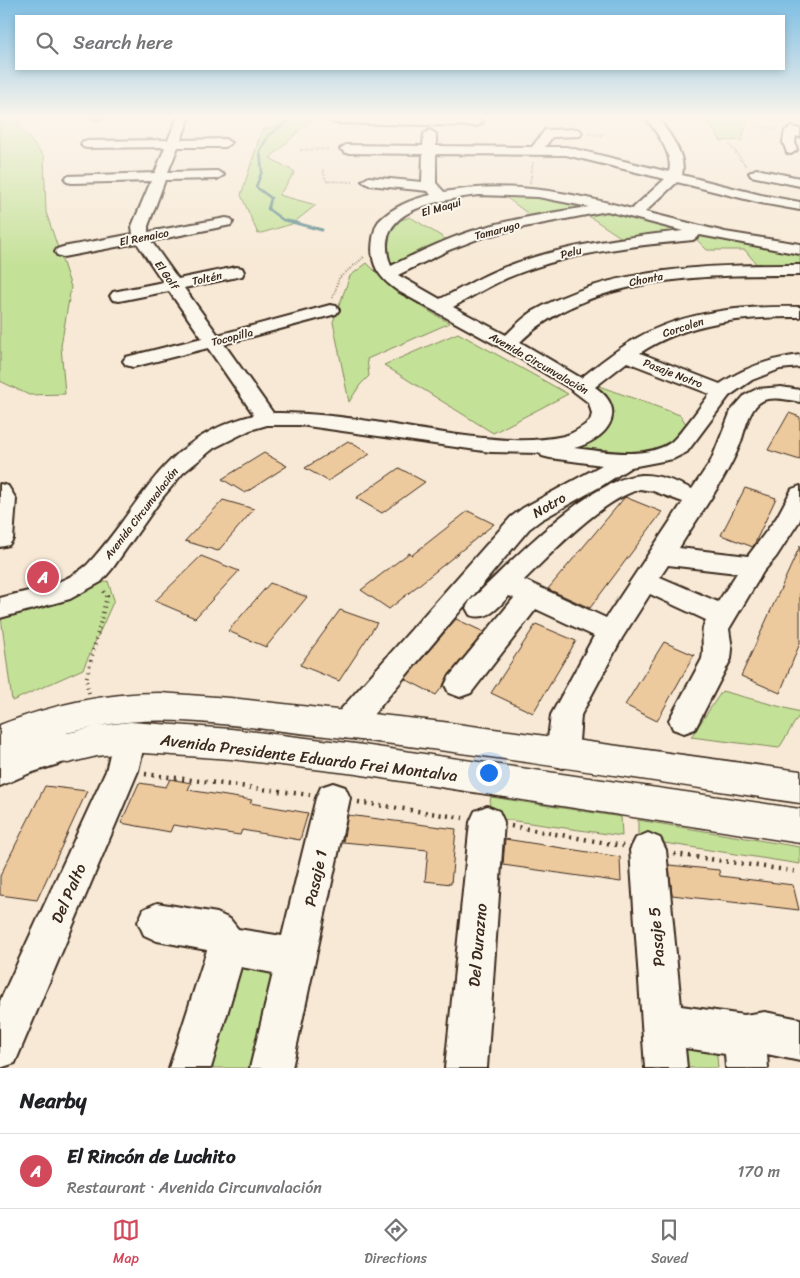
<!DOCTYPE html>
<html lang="en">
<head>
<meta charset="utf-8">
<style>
  :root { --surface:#fff; --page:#f2f2f2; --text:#202124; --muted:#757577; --line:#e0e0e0; --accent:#d1495b }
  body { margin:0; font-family:Sriracha,sans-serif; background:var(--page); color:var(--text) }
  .you { position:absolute; left:488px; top:772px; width:18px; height:18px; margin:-12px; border:4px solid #fff; border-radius:50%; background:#1a73e8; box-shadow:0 0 0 8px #1a73e833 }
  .badge { display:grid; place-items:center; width:32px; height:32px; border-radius:50%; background:var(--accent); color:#fff; font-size:16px; font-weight:700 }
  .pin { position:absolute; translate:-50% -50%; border:2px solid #fff; box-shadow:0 1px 5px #0006 }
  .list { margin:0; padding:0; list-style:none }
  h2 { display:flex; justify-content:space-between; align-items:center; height:65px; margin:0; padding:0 20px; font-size:21px }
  h2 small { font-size:16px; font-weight:400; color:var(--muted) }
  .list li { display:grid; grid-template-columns:32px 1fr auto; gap:15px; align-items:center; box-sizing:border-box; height:75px; padding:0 20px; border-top:1px solid var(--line) }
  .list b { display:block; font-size:19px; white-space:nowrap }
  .list p { margin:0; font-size:16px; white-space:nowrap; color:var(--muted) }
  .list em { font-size:16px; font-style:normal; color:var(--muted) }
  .icon { flex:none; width:28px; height:28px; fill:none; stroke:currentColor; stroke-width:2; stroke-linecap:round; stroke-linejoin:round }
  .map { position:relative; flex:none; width:800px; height:1068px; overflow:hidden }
  .search { position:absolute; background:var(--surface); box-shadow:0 2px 8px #0003; left:15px; right:15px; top:15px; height:55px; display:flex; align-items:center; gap:12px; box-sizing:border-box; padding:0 18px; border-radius:0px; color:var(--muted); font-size:19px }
  .sheet { height:140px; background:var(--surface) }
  nav { display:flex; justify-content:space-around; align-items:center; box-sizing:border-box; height:70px; border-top:1px solid var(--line); background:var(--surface); font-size:14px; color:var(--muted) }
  nav a { display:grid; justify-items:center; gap:2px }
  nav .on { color:var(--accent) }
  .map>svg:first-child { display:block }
</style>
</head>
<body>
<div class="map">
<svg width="800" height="1068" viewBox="0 0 800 1068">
  <rect width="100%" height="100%" fill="#f7e9d5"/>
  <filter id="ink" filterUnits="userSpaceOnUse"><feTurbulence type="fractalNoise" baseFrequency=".02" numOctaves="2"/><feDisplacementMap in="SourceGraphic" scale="10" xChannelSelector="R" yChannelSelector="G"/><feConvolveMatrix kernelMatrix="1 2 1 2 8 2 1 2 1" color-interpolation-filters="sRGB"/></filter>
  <g filter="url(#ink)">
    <!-- green -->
    <path fill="#c4e198" stroke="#80865b" d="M0,116h21l-3,10 26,30 2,56 25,75 -10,59 4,48 -36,1 -29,-14z
      M282,116h33l-45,42 25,14 -16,23 37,10 -24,19 -34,10 -17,-39 21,-65 19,-5 -2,-6z
      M708,116h41l-7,24 -21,1 -11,-16z
      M535,193l70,14 -70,12 -32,-24z
      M610,209l84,24 -72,5 -38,-25z
      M410,217l39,24 -60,24 -3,-25 4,-16z
      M702,236l53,10 45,5v17l-42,-2 -13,-16h-38l-13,-13z
      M367,263c23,24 53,44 83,60l-83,36 2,17 -9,9 -11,17 -16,-80 17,-46z
      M458,333l110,61 -75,39 -109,-68z
      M599,386l81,29 7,10c-5,6 -11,16 -18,20 -31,19 -69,9 -102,3 22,-7 35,-9 44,-33l-17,-24z
      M108,581l6,19 -31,69 -71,32 -11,-84z
      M722,691l78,21v2l-21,34 -88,-11z
      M491,797l130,20 1,19 -135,-19z
      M638,820l162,27v17l-162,-25z
      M236,960l45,8 -24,100h-54z
      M676,1040l40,4 2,24h-40z"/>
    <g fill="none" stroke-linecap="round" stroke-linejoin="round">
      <!-- stream-far1 -->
      <path stroke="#648c90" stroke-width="2.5" d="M295,116l-27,20 -8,15 2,20 -6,16 15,11 -3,11 15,11 14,3"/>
      <!-- stream -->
      <path stroke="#648c90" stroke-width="3" d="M292,222l30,8"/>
    </g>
    <!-- building -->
    <path fill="#edc99e" stroke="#3b2a1e" d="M789,413l11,4v43l-32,-10z
      M348,441l22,13 -42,27 -23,-13z
      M264,453l23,13 -42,27 -23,-14z
      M399,468l26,14 -43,31 -26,-15z
      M745,488l31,10 -23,49 -32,-12z
      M625,497l37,15 -72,96 -42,-19z
      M223,500l31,9 -36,42 -33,-10z
      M468,511l26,13 -105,85 -28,-19 48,-37 3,2z
      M800,546v97l-20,50 -39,-17z
      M201,556l38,15 -44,47 -40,-17z
      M270,583l37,14 -41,50 -38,-16z
      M340,610l37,13 -38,58 -39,-16z
      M456,619l28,13 -36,44 -5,10 -7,9 -31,-16z
      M536,624l40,17 -43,72 -42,-20z
      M664,642l30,13 -37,66 -32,-16z
      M170,779l21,4 -3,7 64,10 -2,3 58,10 -8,27 -58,-10 -2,5 -67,-10 -3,7 -49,-9 18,-40 27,4z
      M45,786l42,5 -50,109 -37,-5v-19z
      M348,815l108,14 -5,55 -26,-3 3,-31 -85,-8z
      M505,839l115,18 1,25 -118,-17z
      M669,865l50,5 1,6 73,9 6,25 -127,-15z"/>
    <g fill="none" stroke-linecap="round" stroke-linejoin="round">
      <!-- minor casing -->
      <g stroke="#3b2a1e" stroke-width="4">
        <path id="minor" d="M90,116h13l-6,3z
          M178,116h12l-9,24 44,-1 6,4 -6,4h-47l-10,25 49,-1 7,4 -7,4 -52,1 -17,46v6l78,-14 5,1 2,3 -2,3 -80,16 27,38 58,-12 6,1 2,4 -2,4 -58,12 34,47 112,-30 6,1 3,4 -3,4 -112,30 49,69c65,-1 128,15 193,23 32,4 66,7 98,0 8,-2 19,-9 26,-15l2,-7 -3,-11 -21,-16 -57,-34 -113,-62c-19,-13 -29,-27 -25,-52 1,-6 2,-13 6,-18 14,-14 33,-22 52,-26l-3,-4 -59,-6 -7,-4 7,-4 53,5 1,-28 -77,-1 -6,-4 6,-4 77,1 1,-12 6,-4 6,4v12l96,1 13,-17 31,-1 4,1 2,3 -2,3 -28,1 -7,10h21l103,25c5,-19 -14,-40 -24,-56h12c11,17 30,38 25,59l79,20 39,7v8l-39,-7 -84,-21 -32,30 80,20 75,12v10l-100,-19 -7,5c-63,6 -127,13 -186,38 -18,8 -36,19 -54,29l53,28c8,-8 17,-17 26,-23 80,-46 179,-47 268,-47v10c-91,0 -210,-1 -280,67l61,36c18,-14 36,-29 56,-40 50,-28 107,-32 163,-31v10c-56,0 -112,4 -160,36l80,31c25,-17 50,-25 80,-29v12l-20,2 -28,11 -23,16 -42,56 -14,7 -42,8 -28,18 -62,35 -12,9 -172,205 -11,4 -11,-4 -5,-9 5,-9 176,-199 12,-9 79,-43 -52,-7 -8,-2 -2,-3 -49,-1 -191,-27h-33l-17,5 -36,18 -31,25 -21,25 -50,71 -11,13 -31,17 -70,19v-20c30,-8 63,-12 87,-33 58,-62 72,-126 167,-150l-46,-67 -75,19 -7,-2 -3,-4 3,-4 76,-19 -33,-47 -50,10 -6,-1 -3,-4 3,-4 50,-10 -26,-39 -74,14 -6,-2 -2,-3 2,-3 6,-2 70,-13 -1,-8 19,-45 -79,2 -5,-1 -2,-3 2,-3 88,-3 10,-26 -78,1 -4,-1 -2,-3 2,-3 85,-1zM436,154l130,1 99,24 -33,30c-62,-17 -124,-29 -188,-17l-8,-9zM479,195l59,2 51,10c-40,6 -79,12 -117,24 -28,9 -55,22 -81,35 -22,-58 50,-66 88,-71zM607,211l76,20c-64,7 -128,15 -188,40 -19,8 -36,19 -55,28l-42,-24 51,-25 34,-13 41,-10zM627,362l83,32c-9,11 -30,42 -40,49 -25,17 -68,8 -96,5 32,-8 56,-37 21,-61z
          M330,116l147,2 6,4 -6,4 -143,-3 -6,-4z
          M791,127l9,2v8l-4,-1 -1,6 2,8 -6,4 -4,-1 -4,-11 2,-11z
          M756,169l44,9v8l-49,-10 -2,-3z
          M781,387l19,3v12c-11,-2 -28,-6 -38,-1 -13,7 -17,29 -21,41 -15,38 -41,71 -62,106l69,8 29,-39 15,-28 8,-3v34l-24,37 -13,15 -34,57 3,20 -1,10 -36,70 -11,4 -11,-4 -4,-9 33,-61c3,-14 -3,-27 4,-39l-56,-26 -28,44 -41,77 -3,39 -5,10 -11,4 -11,-4 -5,-10 5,-39 43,-79 -58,-27 -65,84 -11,4 -11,-4 -4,-8 4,-8 65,-79 -5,-2c-12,12 -20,25 -39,19l-4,-7 4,-7c38,-36 119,-123 171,-126 17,-1 36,7 51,14l19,-28 20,-50 14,-16 12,-6zM640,489l13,2 30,11 -77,116 -82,-38c30,-29 76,-79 116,-91zM668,565l69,8 -19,29 -58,-25z
          M0,484l8,2 8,13 -3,40 -4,6 -9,2z
          M130,724l11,4 5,9 -8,34 -123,292 -15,5v-67l106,-230 8,-34 5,-9z
          M63,735l11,4 5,10 -5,10 -44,14 -30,13v-29z
          M333,783l12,4 5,11 -58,270h-42l23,-95 -32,-6 -30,101h-42l38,-118 -50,-9 -13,-6 -6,-13 6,-13 13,-6 60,10 13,6 8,10 44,7 34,-138 5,-11z
          M487,806l12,5 5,11 -17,246h-42l25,-246 5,-11z
          M648,833l12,5 6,12 15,156 63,9 21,-3 35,7v42l-33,-7 1,14h-42l-1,-14 -40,-6 2,20h-42l-15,-218 6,-12z"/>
      </g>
      <!-- major casing -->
      <g stroke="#3b2a1e" stroke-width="3">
        <path id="major" d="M160,693l70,5 213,24 357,49v32c-161,-24 -322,-50 -483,-68 -72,-7 -146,-23 -219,-9l32,-4 101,7 125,15 444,65v34l-444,-69 -125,-15 -101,-7 -33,4 -29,7 -61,-8 -7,3v-33c51,-20 105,-32 160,-32zM95,727l-27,6h-2z"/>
      </g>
      <!-- path-far2 -->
      <path stroke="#3b2a1e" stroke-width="2" stroke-dasharray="0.5 2" stroke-linecap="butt" d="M752,122l6,4 20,3
        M589,134l13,1 3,-3
        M730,145l16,21
        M300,150l32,-1
        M323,170l3,11 28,1
        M530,183l3,-21
        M333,298l6,-20 25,-21"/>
      <!-- path-far1 -->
      <path stroke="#3b2a1e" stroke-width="4" stroke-dasharray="1 4.5" stroke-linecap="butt" d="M89,693l-3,-13 21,-84 -4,-6"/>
      <!-- path -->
      <path stroke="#3b2a1e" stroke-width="4.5" stroke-dasharray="2 5.5" stroke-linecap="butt" d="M145,774l165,21
        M358,802l105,16
        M511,826l112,20
        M674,854l126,18"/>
      <!-- minor -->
      <use href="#minor" fill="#fbf7ec" fill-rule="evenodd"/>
      <!-- major -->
      <use href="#major" fill="#fbf7ec" fill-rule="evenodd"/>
    </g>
  </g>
  <!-- sky -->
  <linearGradient id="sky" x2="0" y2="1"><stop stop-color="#7ebee3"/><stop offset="0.44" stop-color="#fbf5ec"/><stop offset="1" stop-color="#fbf5ec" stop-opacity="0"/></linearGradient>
  <rect width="800" height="266" fill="url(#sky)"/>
  <g text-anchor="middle" stroke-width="4" stroke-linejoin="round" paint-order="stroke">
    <!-- far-street labels -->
    <g font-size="11" fill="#3b2a1e" stroke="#fbf7ec">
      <text transform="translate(441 207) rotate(-16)" y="4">El Maqui</text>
      <text transform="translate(497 230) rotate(-15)" y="4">Tamarugo</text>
      <text transform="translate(144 237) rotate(-11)" y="4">El Renaico</text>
      <text transform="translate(571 252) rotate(-14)" y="4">Pelu</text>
      <text transform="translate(167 275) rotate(55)" y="4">El Golf</text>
      <text transform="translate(207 278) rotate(-12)" y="4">Toltén</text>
      <text transform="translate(646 279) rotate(-11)" y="4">Chonta</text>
      <text transform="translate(683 327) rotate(-18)" y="4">Corcolen</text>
      <text transform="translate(232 337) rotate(-14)" y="4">Tocopilla</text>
      <text transform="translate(539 363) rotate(30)" y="4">Avenida Circunvalación</text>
      <text transform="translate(673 373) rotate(21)" y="4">Pasaje Notro</text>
      <text transform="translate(141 513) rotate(-52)" y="4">Avenida Circunvalación</text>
    </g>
    <!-- street labels -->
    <g font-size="14" fill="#3b2a1e" stroke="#fbf7ec">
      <text transform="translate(549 505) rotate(-30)" y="5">Notro</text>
    </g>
    <!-- near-street labels -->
    <g font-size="16" fill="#3b2a1e" stroke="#fbf7ec">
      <text transform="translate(309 757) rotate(7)" y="6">Avenida Presidente Eduardo Frei Montalva</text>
      <text transform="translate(315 878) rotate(-78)" y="6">Pasaje 1</text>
      <text transform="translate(68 893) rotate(-66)" y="6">Del Palto</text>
      <text transform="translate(656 937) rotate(-95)" y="6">Pasaje 5</text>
      <text transform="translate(477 945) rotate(-85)" y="6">Del Durazno</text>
    </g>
  </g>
</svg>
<div class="you"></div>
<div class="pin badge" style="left:43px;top:577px">A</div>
<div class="search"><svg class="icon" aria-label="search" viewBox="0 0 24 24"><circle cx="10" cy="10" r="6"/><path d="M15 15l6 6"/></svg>Search here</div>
</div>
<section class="sheet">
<h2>Nearby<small></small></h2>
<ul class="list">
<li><span class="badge">A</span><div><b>El Rincón de Luchito</b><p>Restaurant · Avenida Circunvalación</p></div><em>170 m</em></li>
</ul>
</section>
<nav>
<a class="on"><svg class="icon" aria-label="map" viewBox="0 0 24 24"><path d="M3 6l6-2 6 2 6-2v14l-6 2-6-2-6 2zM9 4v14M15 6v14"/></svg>Map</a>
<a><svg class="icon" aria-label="directions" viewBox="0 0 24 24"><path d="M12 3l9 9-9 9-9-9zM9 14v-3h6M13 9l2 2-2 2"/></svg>Directions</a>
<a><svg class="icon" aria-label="saved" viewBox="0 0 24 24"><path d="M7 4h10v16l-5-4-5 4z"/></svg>Saved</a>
</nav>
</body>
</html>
